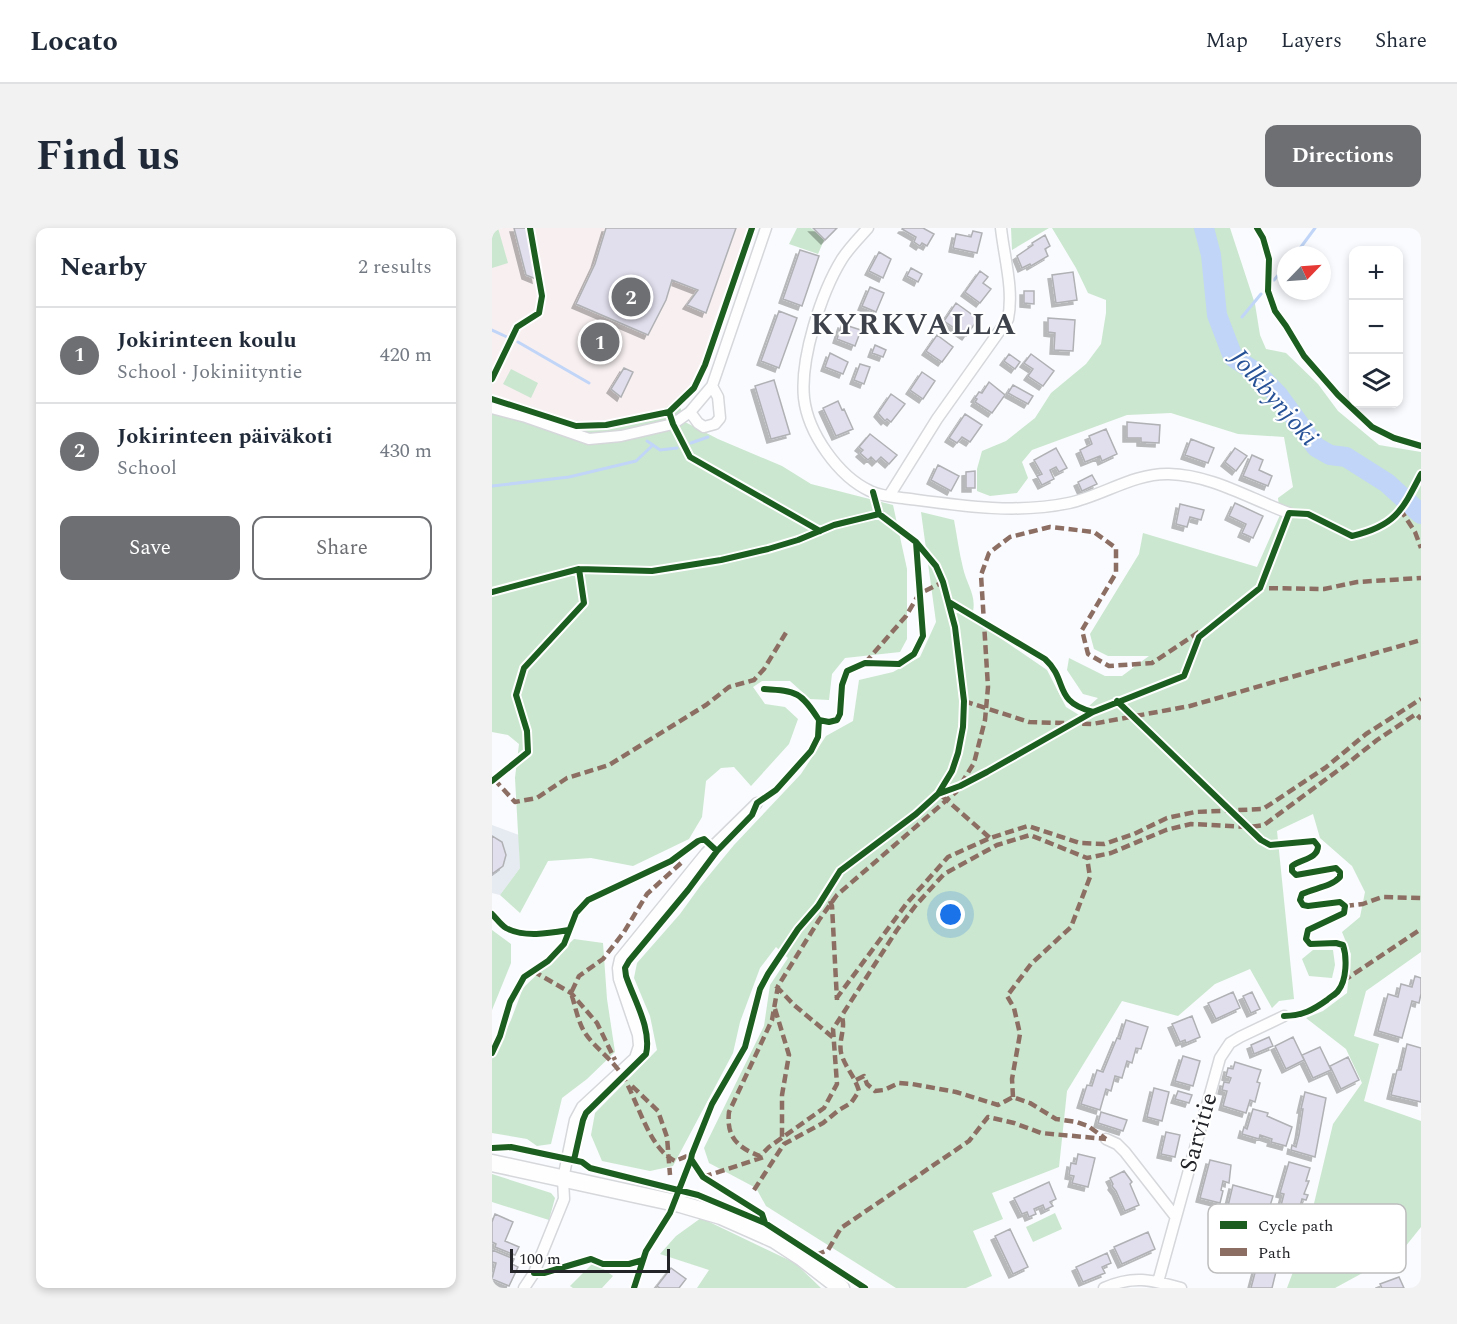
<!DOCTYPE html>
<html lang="en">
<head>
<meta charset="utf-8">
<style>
  :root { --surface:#fff; --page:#f2f2f3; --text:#1f2937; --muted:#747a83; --line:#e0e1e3; --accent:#6d6f73 }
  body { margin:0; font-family:Spectral,serif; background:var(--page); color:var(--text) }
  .controls { position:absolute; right:18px; top:18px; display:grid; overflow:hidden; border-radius:12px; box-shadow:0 3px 9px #0003 }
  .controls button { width:54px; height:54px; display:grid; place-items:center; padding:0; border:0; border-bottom:2px solid var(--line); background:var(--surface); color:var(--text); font:30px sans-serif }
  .compass { position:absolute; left:785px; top:18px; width:54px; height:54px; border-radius:50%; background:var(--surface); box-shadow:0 3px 9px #0003; rotate:65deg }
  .scale { position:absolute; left:18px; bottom:15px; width:160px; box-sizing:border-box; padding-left:6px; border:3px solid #222428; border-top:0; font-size:16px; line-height:21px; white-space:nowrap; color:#222428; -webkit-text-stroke:4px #fff; paint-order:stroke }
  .you { position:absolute; left:459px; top:687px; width:21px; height:21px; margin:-15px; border:4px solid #fff; border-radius:50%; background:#1a73e8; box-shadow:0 0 0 9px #1a73e833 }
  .badge { display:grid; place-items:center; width:39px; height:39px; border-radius:50%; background:var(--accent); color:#fff; font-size:20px; font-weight:700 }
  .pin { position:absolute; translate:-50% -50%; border:3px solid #fff; box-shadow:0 2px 6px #0006 }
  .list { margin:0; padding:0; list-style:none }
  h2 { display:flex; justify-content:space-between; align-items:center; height:78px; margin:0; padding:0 24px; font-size:26px }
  h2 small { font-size:20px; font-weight:400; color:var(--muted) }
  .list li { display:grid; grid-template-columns:39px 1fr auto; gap:18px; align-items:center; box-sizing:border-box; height:96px; padding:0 24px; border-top:2px solid var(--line) }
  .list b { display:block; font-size:22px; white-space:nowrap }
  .list p { margin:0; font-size:20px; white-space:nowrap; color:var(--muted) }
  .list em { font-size:20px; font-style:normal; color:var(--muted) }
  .actions { display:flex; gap:12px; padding:18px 24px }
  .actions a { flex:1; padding:14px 0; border:2px solid var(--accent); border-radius:12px; text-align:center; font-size:21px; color:var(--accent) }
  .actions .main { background:var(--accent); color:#fff }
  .icon { flex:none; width:33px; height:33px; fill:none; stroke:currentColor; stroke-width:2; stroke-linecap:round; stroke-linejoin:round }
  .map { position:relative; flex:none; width:929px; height:1060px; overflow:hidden; border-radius:12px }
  header { display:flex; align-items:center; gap:36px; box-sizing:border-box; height:84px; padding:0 30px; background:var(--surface); border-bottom:2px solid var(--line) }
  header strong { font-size:28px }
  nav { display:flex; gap:33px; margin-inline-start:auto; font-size:21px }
  .intro { display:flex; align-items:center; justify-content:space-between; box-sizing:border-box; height:144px; padding:0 36px }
  h1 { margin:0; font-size:42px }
  .button { padding:15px 27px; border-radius:12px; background:var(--accent); color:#fff; font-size:21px; font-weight:700 }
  main { display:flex; gap:36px; padding:0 36px }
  aside { flex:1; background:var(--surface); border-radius:12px; box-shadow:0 3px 9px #0003 }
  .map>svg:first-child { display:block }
</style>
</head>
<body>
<header>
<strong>Locato</strong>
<nav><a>Map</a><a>Layers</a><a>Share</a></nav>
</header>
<div class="intro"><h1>Find us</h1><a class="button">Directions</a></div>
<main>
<aside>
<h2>Nearby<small>2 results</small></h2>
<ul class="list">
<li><span class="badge">1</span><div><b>Jokirinteen koulu</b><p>School · Jokiniityntie</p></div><em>420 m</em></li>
<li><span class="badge">2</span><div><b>Jokirinteen päiväkoti</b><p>School</p></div><em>430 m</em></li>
</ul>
<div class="actions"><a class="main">Save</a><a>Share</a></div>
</aside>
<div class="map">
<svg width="929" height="1060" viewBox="0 0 929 1060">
  <defs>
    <filter id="shadow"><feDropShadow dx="-4" dy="4" stdDeviation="0" flood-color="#0004"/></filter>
  </defs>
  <rect width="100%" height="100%" fill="#f9fbfe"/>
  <!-- built -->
  <path fill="#e6eaf1" d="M0,597l27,10 1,33 -20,27 -8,-2z"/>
  <!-- education -->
  <path fill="#f7eff0" d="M0,0h256l-34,93 -13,42 -12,24 -11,14 -19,10 -59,12 -32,-3 -35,-13 -41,-11z"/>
  <!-- green -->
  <path fill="#cbe7cf" d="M0,0h6l10,35 -16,5z
    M305,0h14l13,12 -6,14 -29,-10z
    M519,0h38l-37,22z
    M560,0h178l25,76 5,31 6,14 20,4 32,31 20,27 41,34 42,7v500l-55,39 -12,45 25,8 -15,57 57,20v106l-20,25 -66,36h-48l19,-51 27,-113 29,-41 -16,-34 -40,-31 17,-7 24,-18 4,-39 -9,-22 18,-15 5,-25 -13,-26 -32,-28 -7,-24 -36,17 17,168 -15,2 -7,7 -22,-39 -35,15 -37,32 -56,-15 -55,90 -8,76 -67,26 11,26 -30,12 19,45 -26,12h-70l-130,-82 -10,-18 -47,-25 -5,-15 60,-122 6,-41 18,-27 -12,-11 -16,21 -20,54 -7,31 -60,113 -23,5 -48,-10 -11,-26 4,-22 62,-63 -7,-34 -16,-38 3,-15 43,-49 21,-29 33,-40 67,-71 25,-38 27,-15 6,-41 34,-8 27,-15 16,-35 -15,-110 33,8c3,16 5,32 9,48 4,18 16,30 8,50l76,52 19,37 13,8 19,-17 -15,-4 -16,-24 2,-12 36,18h17l27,-20h-41l-14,-7 -4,-15 49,-80 4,-21 114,34 23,-52 -2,-17 15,-11 -9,-50 -46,-3 -67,-21 -44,2 -95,35 -10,12 6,16 -11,15 -27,3 -13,-5v-22l5,-18 24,-10 29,-23 16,-25 35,-29 15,-20 5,-31v-13l-18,-7 -12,-25z
    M19,141l27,14 -7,15 -28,-14z
    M0,168l41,11 35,13 32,3 59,-12 19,-10 7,21 33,17 64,27 29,18 82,21 14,64v70l-7,13 -55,6 -13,16 -3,26 -19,-1 -20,-18h-28l-9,6 12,17 20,3 13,12 -9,25 -38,42 -17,-19 -13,1 -15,13 -4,36 -13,22 -56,27 -42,-8 -43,3 -28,52 -20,-18 20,-27 -5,-90 4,-34 -11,-9 -16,-3z
    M0,702l19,14v19l-19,47z
    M82,711l29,4 4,56 8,53 -28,27 -25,19 -11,46 -14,2 -10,-7 -35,-6v-74l19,-39 12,-32z
    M821,722h20l2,15 -3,13 -23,-2 -7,-17z
    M0,946l59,19 4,5 -6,22 -57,-18z
    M563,985l7,16 -29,13 -7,-15z
    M209,990l94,45 26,25h-124l12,-18 -49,-16 16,-18z
    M102,1034l19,14 -11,12h-29l-3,-2z"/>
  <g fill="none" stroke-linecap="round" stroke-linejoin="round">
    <!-- stream -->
    <path stroke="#c0d5f7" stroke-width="3" d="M803,27l20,-27
      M782,52l12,-14
      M750,89l19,-23
      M0,102l15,7
      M26,114l71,41
      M155,213l6,4
      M199,215l17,-6
      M0,258l77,-9 67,-16 17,-16 7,5 17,-2"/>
    <!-- river -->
    <path stroke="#c0d5f7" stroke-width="20" d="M712,0l7,27 6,60 16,42 24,16 22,23 37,51 14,8 16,2 41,26 34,31"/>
  </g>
  <!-- building -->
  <path fill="#e1dfed" stroke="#b0b1b4" stroke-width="1.5" filter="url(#shadow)" d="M22,0h13l9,51 -10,-4z
    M114,0h130l-30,85 -19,-8 11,-15 -26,-10 -6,20 -18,35 -72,-31 19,-40z
    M321,0h24l-12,12z
    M411,0h20l11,6 -7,12 -5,-3 -2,3 -6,-4 2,-5 -14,-8z
    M481,3l9,2 -5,20 -24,-5 3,-14 15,3z
    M553,7l5,11 -5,3 3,7 -17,10 -1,-2 -8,4 -5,-12 16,-11 -1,-2z
    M308,22l19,6 -17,50 -19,-7z
    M387,24l12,7 -8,19 -14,-7z
    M419,40l11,6 -4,8 -11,-6z
    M488,43l8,6 -5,6 8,6 -11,14 -15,-11z
    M581,44l4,28 -21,3 -4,-28z
    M378,59l14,6 -8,19 -14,-6z
    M532,63h10v13l-10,-1z
    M464,75l22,16 -12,17 -22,-15z
    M287,83l18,7 -18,50 -18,-7z
    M556,90l27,2 -2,31 -19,-1 1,-17 -7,-1z
    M350,96l19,6 -6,16 -18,-7z
    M445,107l16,12 -11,15 -16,-11z
    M383,117l11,5 -3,7 -11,-4z
    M338,125l18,9 -5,12 -18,-7z
    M517,126l11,8 -5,7 -11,-8z
    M539,126l23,17 -11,15 -15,-10 5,-7 -9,-6z
    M368,136l10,3 -6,17 -10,-4z
    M132,140l9,4 -12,25 -10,-8z
    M430,144l13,9 -12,18 -13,-9z
    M282,152l16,54 -19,5 -16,-53z
    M497,154l16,13 -13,18 -17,-11 2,-3 -2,-1 4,-6 3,1z
    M521,157l20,11 -5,8 -20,-11z
    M399,166l14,10 -14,18 -4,-3 -2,2 -7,-8z
    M346,173l4,9 2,-1 9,20 -17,7 -13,-28z
    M473,186l17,11 -12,17 -8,-5 -5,6 -8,-5z
    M635,194l33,3 -1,18 -18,-1v-4h-14z
    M614,201l11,25 -15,7 -2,-5 -15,6 -5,-12 12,-6 -3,-8z
    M378,206l27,21 -8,9 -8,-7 -5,5 -5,-5 -3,3 -8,-7 3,-3 -4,-3z
    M699,211l23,9 -6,15 -23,-8z
    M564,220l11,20 -8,4 -3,-5 -6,3 4,9 -12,6 -5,-9 5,-2 -8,-14z
    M743,220l12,8 -11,15 -11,-9z
    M760,227l11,5 -4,10 13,6 -4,10 -25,-10z
    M446,237l21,11 -8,15 -20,-11z
    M483,243v17h-9v-16z
    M600,247l5,9 -15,7 -4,-9z
    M743,275l28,13 -10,22 -11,-5 4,-9 -17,-8z
    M688,276l24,6 -3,10 -11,-3 -3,10 -11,-3z
    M0,608l10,6 4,13 -3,11 -11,8z
    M923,748l6,2v16l-2,9 -7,-2 -10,37 -24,-7 10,-37 10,3 3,-13 11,3z
    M741,764l7,16 -24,11 -8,-16z
    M760,764l8,17 -9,4 -8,-17z
    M700,788l8,21 -14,6 -1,-3 -5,2 -8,-18z
    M634,792l22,7 -7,22 -5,-1 -4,15 -5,-2 -5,17 -7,-2 -4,15 -5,-2 -6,21 -19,-6 6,-19 5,1 5,-16 6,2 14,-34 3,1z
    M777,809l4,9 -19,8 -3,-9z
    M801,809l11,23 -18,9 -11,-23z
    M915,816l14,4v54l-30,-7 6,-25h4z
    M828,819l11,23 -18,8 -11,-23z
    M691,828l17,5 -7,25 -18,-5z
    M856,829l11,23 -18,9 -11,-23z
    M743,834l26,8 -4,12 3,1 -5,19 -5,-2 -4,13 -23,-7 4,-15 -5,-1 2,-8 5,1 2,-5 -5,-2 2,-8 5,1z
    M662,860l15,4 -7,29 -15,-4z
    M686,863l14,4 -3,8 -14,-4z
    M813,864l21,6 -11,59 -24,-7 1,-5 4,2 3,-12 4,-26h-2z
    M761,881l15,4 -1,3 25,11 -6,19 -15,-4 1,-3 -12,-4 -1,4 -17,-5 2,-7 3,2z
    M609,884l26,8 -4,11 -25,-8z
    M674,904l14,3 -5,22 -14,-3z
    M586,926l17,4 -7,29 -16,-4 2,-7 -5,-1 2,-12 5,1z
    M718,932l21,5 -2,18 -6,-2 -2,9 2,1 -3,12 -20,-5z
    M797,934l21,6 -4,13h3l-5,13 4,1 -2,5 -4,-1 -7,27 -18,-5 7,-27 -4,-1z
    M632,943l8,11 -2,2 9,21 -14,6 -9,-20 -4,-5 1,-2 -3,-6z
    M557,954l7,17 -6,3 3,4 -8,4 -2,-5 -9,4 2,5 -7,3 -2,-5 -5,2 -8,-16z
    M741,957l40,11 -6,20 -11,-3 -1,3 -5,-2 1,-2 -23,-6z
    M3,986l18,8 -8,19 14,6 -4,8 -20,-8 1,-3 -4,-2v-20z
    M518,1001l18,38 -15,7 -18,-38z
    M656,1004l7,17 -33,15 -8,-17z
    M780,1008l12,3 -12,49h-21l5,-19 4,1 5,-18h3z
    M0,1022l22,9 -2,5 6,3 -9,19 -17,-7 4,-16 -4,-1z
    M615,1025l4,10 -9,4 3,6 -22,9 -7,-15z
    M179,1040l15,11 -7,9h-19l-3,-2z
    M907,1049l5,11h-22l-2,-4z"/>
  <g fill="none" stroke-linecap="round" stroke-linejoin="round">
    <!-- street casing -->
    <g stroke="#d5d7da" stroke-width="13">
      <path id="street" d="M376,0c-9,10 -19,20 -26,31 -21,34 -42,100 -38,139 4,35 34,78 66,93 12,6 27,6 40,8 52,7 107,15 159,4 33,-7 65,-30 100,-29 43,1 81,25 120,39
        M0,180l34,9 63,22 32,-3 52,-12 17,-12 22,-26 54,-158
        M198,184l8,11 6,4 11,-3 5,-6 -2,-21 -6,-11
        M397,268l48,-77 71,-100c6,-30 -4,-62 -7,-91
        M614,911l11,5 8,8 50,64
        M666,1054l62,-224 10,-15 10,-6 44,-21
        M32,1060l10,-15 30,-74 -1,-20 12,-59 7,-13 53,-49 4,-12 -1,-11 -19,-56 -1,-11 2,-9 86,-106 51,-50
        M612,1060c30,-13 47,-8 77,0"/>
    </g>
    <!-- secondary casing -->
    <g stroke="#d5d7da" stroke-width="19">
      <path id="secondary" d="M0,935l188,41 41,12 54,24 26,17 40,31"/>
    </g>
    <!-- street -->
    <use href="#street" stroke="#fefeff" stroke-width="10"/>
    <!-- secondary -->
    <use href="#secondary" stroke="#fefeff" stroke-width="16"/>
    <!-- quiet -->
    <path stroke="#8d6e63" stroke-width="4.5" stroke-dasharray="9 4.5" stroke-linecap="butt" d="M908,281l15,23 6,16
      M764,362l4,-2 64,1 33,-7 64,-4
      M707,404l-47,31 -43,3 -21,-12 -6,-24 34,-57v-25l-22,-16 -44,-5 -40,10 -21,16 -8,22 7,112 -3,33 -11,43 -18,29 -119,103 -18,25 -41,66 -6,34 -43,92c-3,25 9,36 31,44l9,-9 55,-39 13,-24 -4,-55 64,-99 19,-25 28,-31 53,-29 33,-10 57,23 24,-5 55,-23 25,-6 59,3 14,-2 84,-62 29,-23 39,-26 5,5
      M373,435l41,-47 13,-22 24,-12
      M472,473l65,21 63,2 98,-18 231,-66
      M2,551l21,23 22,-4 30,-20 42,-13 97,-60 23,-18 25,-7 10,-11 23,-38
      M450,568l48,42
      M189,635l-34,31 -23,38 -21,27 -24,17 -8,17c4,12 7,29 14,40 10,15 27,26 37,42 16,25 26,73 53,86l17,-7
      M338,673l2,5 5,94
      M853,678l18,-2 19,-7 39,1
      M41,743l38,22 26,30 18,37
      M851,753l78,-52
      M284,758l18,19 42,35
      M344,771l71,-96 41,-46 42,-19 38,-12 52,17 24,1 30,-10 33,-16 28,-6 68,-3 62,-41 41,-34 55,-35
      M283,781l14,46 -7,40v46
      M364,852l8,-4 3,8 8,7 9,-1 15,-7 13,1 44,8 42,13 15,-8 17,6 26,16 21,3 11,4 18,13
      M140,858l26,25 9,26 3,38
      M521,869l-1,-18 8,-45 -6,-26 -7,-12 24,-32 40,-37 19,-50 -3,-19
      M211,949l61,-20
      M262,962l30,-46 39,-21 16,-13 12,-7 8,-12c-4,-14 -13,-23 -17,-35 -5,-13 4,-27 0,-39
      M324,1027l12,-5 13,-22 128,-87 19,-24 26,6 27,10 65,6"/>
    <!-- cycleway casing -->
    <g stroke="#fff" stroke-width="10">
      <path id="cycleway" d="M765,0l6,10 6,21 -1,32 7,20 11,15 18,30 34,39 34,32 22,11 27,8
        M0,151l25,-52 22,-14 3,-17 -12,-68
        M0,171l84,27 30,-1 63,-13 25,-24 11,-23 47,-137
        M177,184l4,12 17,33 130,74
        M0,364l87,-23 73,2 69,-11 47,-11 30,-9 36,-15 45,-11
        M457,374l96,57c24,22 7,42 48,53l91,-36 15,-39 61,-49 29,-75 19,1 44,22c43,-10 50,-25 69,-62
        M625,473l144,139 9,5 44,-4 4,5c0,13 -17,13 -26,20v5l4,4 40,-7 4,4v5c-9,10 -26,11 -38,17l-2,6 3,5 5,1 32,-4 5,4 -1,7 -36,17 -2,9 4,5 26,-1 7,2c4,12 4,35 -5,46 -2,3 -8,6 -11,9 -14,10 -25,16 -43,16
        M327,492l10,2 8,-2 3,-6 2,-29 5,-14 18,-8 34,1 15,-10 9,-18 -7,-94
        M0,553l36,-29 -1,-21 -11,-36 8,-27 60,-65 -5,-34
        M446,566l22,-8 27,-14 106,-60
        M0,686c4,4 9,11 14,14 18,10 45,5 63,2
        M0,825l8,-17 10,-34 14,-25 24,-16 16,-17 12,-31 12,-13 83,-39 27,-20 6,-2 13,12
        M0,920l19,-1 71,15 8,6 108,27 67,28 100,65
        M82,932l9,-40 3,-7 60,-59c6,-25 -12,-54 -20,-78l-1,-8 4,-7 59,-71 29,-39 35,-36 5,-12 19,-13 35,-39 7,-14 1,-17c-18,-28 -22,-29 -55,-31
        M273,995l-3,-9 -59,-37 -12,-18 1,-5 20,-50 33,-57 15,-58 8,-15 30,-45 20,-23 22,-35 76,-57 22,-20 14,-23 6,-18 5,-26 1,-26 -9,-74 -12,-45 -7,-16 -20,-24 -37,-28 -6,-22
        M42,1045h10l47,-14 12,5h26l14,-4
        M142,1060l12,-37 24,-38 21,-54"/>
    </g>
    <!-- cycleway -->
    <use href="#cycleway" stroke="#1b5e20" stroke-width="6"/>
  </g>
  <g text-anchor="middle" stroke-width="4.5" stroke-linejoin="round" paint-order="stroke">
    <!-- street labels -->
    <g font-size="24" fill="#222428" stroke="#fff">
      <text transform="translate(706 904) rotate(-74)" y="8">Sarvitie</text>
    </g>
    <!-- water labels -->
    <g font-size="26" font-style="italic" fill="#275297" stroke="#fff">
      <text transform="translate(783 169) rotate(49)" y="9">Jolkbynjoki</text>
    </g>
    <!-- district labels -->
    <g font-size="30" font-weight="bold" letter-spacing="1.5" fill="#3e424b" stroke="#fff">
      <text x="422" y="106">KYRKVALLA</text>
    </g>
  </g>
  <!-- legend -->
  <rect x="716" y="976" width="198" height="69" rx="9" fill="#fff" stroke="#bdbdbe" stroke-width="1.5"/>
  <rect x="728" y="993" width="27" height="8" fill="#1b5e20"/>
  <rect x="728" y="1020" width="27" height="8" fill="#8d6e63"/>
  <g font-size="16" fill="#222428">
    <text x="766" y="1003">Cycle path</text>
    <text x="766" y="1030">Path</text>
  </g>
</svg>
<div class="controls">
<button>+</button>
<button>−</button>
<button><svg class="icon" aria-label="layers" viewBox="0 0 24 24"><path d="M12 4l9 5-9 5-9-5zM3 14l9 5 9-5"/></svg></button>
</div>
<svg class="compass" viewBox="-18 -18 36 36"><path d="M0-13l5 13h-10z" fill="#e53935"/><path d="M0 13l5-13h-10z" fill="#747a83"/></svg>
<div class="scale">100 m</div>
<div class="you"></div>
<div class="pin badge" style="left:108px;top:114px">1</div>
<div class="pin badge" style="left:139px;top:69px">2</div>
</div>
</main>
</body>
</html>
